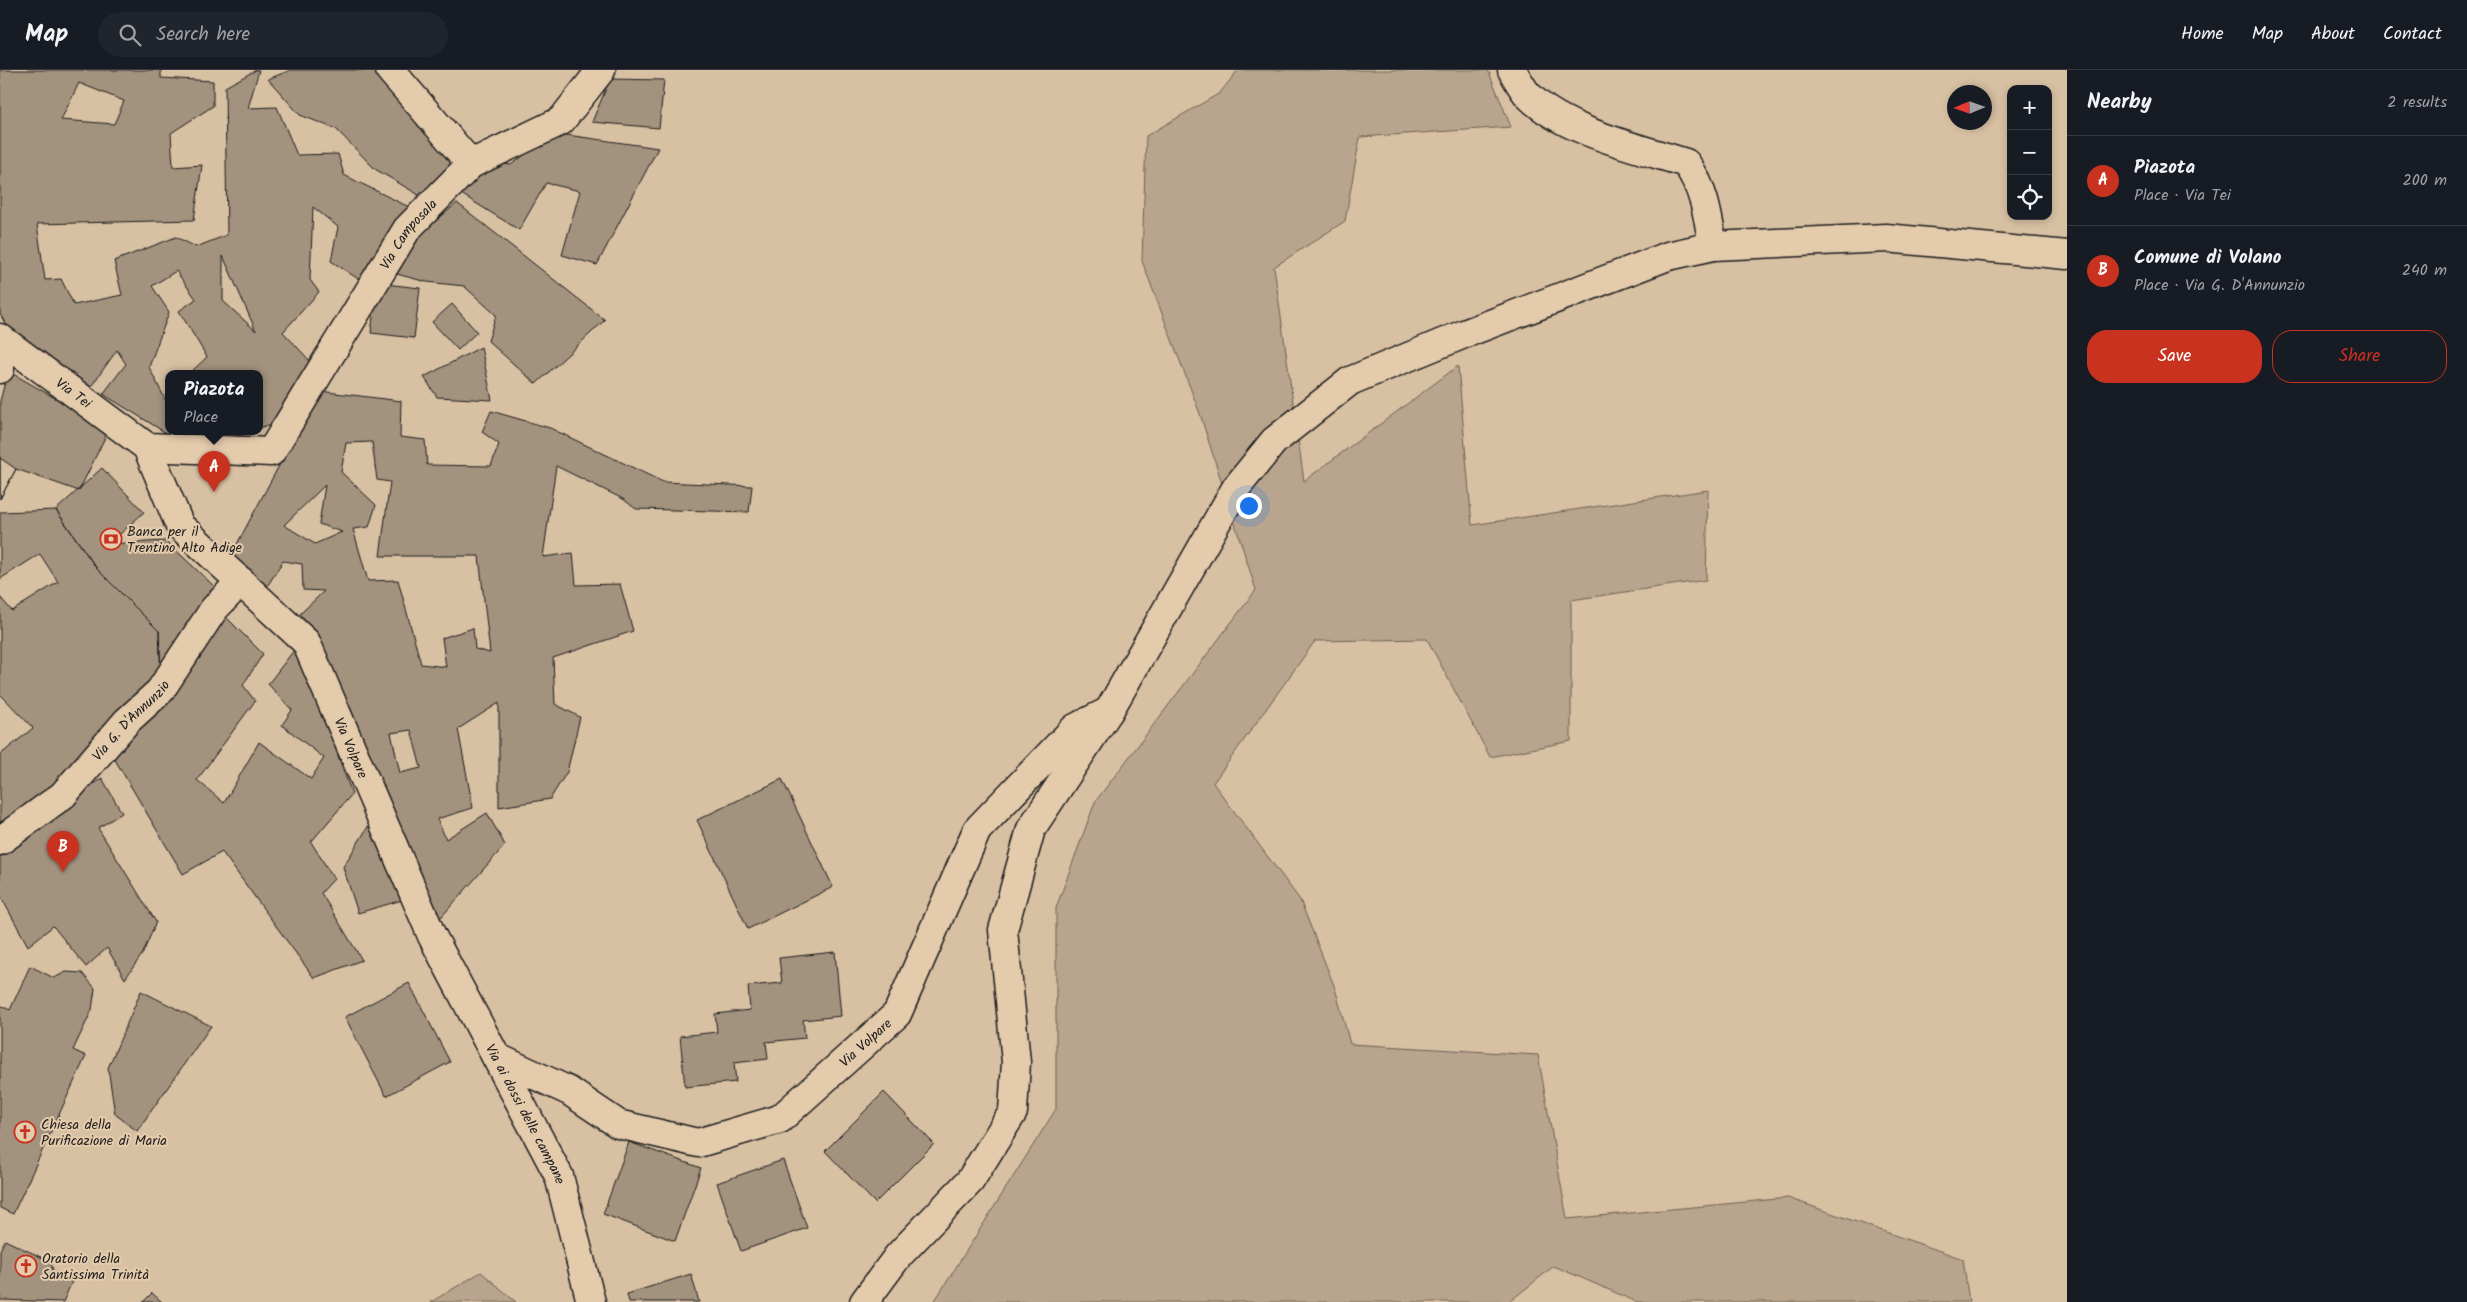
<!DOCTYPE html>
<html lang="en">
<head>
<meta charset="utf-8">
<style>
  :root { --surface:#171b24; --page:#20242c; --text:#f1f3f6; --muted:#9ea1a6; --line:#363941; --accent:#c8321e }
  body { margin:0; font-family:Kalam,sans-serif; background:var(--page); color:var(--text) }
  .controls { position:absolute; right:15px; top:15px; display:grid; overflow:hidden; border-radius:10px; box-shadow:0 2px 8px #0003 }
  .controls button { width:45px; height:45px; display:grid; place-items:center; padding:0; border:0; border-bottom:1px solid var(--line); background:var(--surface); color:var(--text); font:25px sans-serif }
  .compass { position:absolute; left:1947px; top:15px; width:45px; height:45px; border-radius:50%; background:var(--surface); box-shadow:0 2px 8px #0003; rotate:268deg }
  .you { position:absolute; left:1248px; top:435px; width:18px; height:18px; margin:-12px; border:4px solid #fff; border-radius:50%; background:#1a73e8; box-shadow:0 0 0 8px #1a73e833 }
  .badge { display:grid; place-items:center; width:32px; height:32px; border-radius:50%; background:var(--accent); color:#fff; font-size:16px; font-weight:700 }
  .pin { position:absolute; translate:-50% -41px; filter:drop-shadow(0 1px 2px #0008) }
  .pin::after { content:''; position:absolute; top:26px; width:18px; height:15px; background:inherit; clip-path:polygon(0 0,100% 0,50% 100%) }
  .popup { position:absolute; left:165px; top:300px; width:98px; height:65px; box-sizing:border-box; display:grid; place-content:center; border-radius:10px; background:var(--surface); filter:drop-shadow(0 1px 4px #0005); font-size:16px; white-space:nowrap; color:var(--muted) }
  .popup b { font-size:19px; color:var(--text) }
  .popup::after { content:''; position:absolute; left:50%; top:100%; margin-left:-10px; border:10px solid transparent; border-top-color:var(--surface) }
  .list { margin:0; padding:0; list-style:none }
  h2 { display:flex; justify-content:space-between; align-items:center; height:65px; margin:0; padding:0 20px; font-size:21px }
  h2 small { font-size:16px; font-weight:400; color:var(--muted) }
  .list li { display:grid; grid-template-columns:32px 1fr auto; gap:15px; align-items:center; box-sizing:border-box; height:90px; padding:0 20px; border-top:1px solid var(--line) }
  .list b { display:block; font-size:19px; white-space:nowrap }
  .list p { margin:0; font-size:16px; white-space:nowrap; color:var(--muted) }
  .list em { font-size:16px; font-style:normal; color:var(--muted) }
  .actions { display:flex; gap:10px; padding:15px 20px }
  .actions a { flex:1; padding:11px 0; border:1px solid var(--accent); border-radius:20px; text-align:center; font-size:18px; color:var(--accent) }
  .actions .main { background:var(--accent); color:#fff }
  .icon { flex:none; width:28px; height:28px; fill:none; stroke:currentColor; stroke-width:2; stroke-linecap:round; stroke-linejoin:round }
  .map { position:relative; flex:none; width:2067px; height:1232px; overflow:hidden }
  header { display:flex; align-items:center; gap:30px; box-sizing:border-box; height:70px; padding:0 25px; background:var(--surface); border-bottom:1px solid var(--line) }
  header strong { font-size:24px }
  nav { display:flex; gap:28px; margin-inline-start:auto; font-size:18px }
  .search { width:350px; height:45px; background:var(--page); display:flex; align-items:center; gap:12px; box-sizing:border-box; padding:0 18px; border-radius:28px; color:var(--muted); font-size:19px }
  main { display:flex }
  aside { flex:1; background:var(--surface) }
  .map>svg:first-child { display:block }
</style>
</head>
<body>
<header>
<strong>Map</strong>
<div class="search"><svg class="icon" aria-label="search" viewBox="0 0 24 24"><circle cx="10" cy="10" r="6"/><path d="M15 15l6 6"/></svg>Search here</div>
<nav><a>Home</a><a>Map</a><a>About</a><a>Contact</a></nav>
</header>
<main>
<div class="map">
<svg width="2067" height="1232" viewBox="0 0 2067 1232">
  <rect width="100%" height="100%" fill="#d8c0a3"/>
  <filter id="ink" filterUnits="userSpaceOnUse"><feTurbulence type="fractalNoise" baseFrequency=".02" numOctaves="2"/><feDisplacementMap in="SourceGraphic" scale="10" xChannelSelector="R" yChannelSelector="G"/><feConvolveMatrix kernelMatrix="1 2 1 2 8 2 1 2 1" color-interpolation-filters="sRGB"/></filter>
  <g filter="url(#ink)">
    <!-- green -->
    <path fill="#b9a58d" stroke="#6a6054" d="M1238,0h250l23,57 -151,10 -15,84 -71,46 30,214 154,-115 14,159 236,-35 -2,90 -135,20v141l-81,16 -63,-118 -112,2 -102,142 87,117 35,88 15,56 188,11 29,164 221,-21 175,61 6,43h-332l-83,-36 -45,36h-575l122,-193v-201l39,-106 161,-212 -57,-179 -57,-150 4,-125 74,-43z
      M481,1202l35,30h-85z"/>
    <!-- building -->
    <path fill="#a3927e" stroke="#1c1c1c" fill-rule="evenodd" d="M0,0h161v8l52,3v25l-42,27 2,34 29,-2 -8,55 -157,4 8,56 16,-1 13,26 48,-10 -8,-34 62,-24 20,10 31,-12 -2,-148 31,-17h3l-11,38 29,-1 20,48 41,-1 6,21 71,35 -52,72 -32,-21 7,-34 -25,-20 -3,73 9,12 -36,40 29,31 -36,60 -17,5v-55h-69l17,-16 -28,-46 17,-12 -20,-28 -24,15 17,26 -20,55 20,40v24h13l2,4 -5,6 -76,-47 23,-30 -9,-14 -27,38 -84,-63 -6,-11zM79,13l45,18 -10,23 -53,-4zM223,186l33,75 -33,-30z
      M291,0h90l14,15 23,41 42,32 -31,43 -54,-32 -39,-40 -36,-14 -32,-36z
      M610,9l54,1 -5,48 -67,-6z
      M553,63l105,15 -61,117 -35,-10 18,-64 -34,-8 -27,47 -61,-38 28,-31 25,4z
      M457,133l148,117 -69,64 -48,-43 8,-26 -32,-29 -37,-4 -38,-10 22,-30z
      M377,213l43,5 -6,50 -43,-5z
      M452,234l25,28 -19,18 -26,-28z
      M481,277l11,53 -55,-3 -13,-20z
      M8,301l101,58 -30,62 -63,-22 -16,30v-98z
      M319,321l82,10 -1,36 25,3 2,25 64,1 8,-22 -17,-12 9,-21 59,17 113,54 89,4 -3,26 -113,-3 -13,-10 -67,-33 -13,91 30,-4 3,32 44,-1 13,47 -80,27 2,46 25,13 -13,55 -17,27 -51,8v-104l-41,26 15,79 -36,11 9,20 41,-26 18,32 -70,79 -114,-280 -21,-30 24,-23 -21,-1 -1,-26 -19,-3 -20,32 -34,-34zM372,372l5,38 13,2 -10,74h99l11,97 -15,-4 -2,-21 -31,10 4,29 -25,-3 -23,-84 -30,1 -15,-52 16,-2 7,-22 -35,-33 5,-29zM325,415l-6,39 23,8 -27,12 -31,-19zM411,660l10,38 -21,5 -9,-40z
      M211,361h41l-35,11z
      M0,388l16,11 -16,30z
      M102,398l42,44 -35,32 57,-3 50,47 -55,87 -2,-44 -62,-62 -41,-59z
      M56,440l41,59 62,62 2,44 -90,105 -71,50v-75l33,-27 -33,-34v-97l12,14 46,-29 -18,-28 -40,25v-67z
      M222,543l41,41 -20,31 12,16 -58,79 27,23 35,-61 52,37 13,-21 -42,-33 10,-15 -24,-26 30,-39 54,149 -41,48 23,37 -13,14 41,67 -48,18 -92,-126 -39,22 -72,-121z
      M102,708l20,35 -24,15 58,94 -13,31 -18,26 -18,-31 -21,19 -33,-41 -25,20 -28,-51v-46z
      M782,709l51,108 -85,42 -51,-109z
      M374,747l28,83 -44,13 -15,-46z
      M835,882l6,64 -38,4 2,18 -39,4 2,17 -34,4 2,19 -51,5 -5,-51 37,-4 -2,-18 35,-4 -2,-24 34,-3 -3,-25z
      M30,896l24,12 12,-6 16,1 13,15 -3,22 -19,40 13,6 -73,158 -13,-6v-203l10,5z
      M409,913l41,79 -64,34 -41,-79z
      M141,921l70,35 -74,105 -22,-17 -7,-46z
      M884,1022l50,52 -59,59 -50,-52z
      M629,1072l72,26 -26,73 -72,-27z
      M783,1090l24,68 -66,23 -24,-68z
      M5,1170l46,22 2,9 20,8 -10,23 -63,-2v-50z
      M691,1204l8,28h-70l-2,-8z
      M152,1223l10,9h-19z"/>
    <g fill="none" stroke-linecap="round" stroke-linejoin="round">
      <!-- street casing -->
      <g stroke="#1c1c1c" stroke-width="31">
        <g id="street">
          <path d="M390,0l81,94"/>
          <path d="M1512,0c5,8 10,19 17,26 36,36 110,52 157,67 18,25 22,53 27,83"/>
          <path id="s1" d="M0,268l147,109 33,79 126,116 126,294 127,240 32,126"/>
          <path d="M0,299l1,-28"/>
          <path id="s2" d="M147,377l124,5 136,-223 64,-65 90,-43 40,-51"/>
          <path id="s3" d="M0,771l63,-46 64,-74 33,-30 54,-82 27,-28"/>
          <path id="s4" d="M496,987l73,34 49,33 80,19 82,-24 117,-105 80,-184 98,-102 34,-17"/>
        </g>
      </g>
      <!-- secondary casing -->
      <g stroke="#1c1c1c" stroke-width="31">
        <path id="secondary" d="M864,1232l34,-46 72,-75 43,-69 3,-50 -13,-132 28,-101 78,-118 127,-223 38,-47 76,-60 114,-47 204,-78 45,-10 173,-8 181,17"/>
      </g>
      <!-- street -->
      <use href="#street" stroke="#e4cbac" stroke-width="28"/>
      <!-- secondary -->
      <use href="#secondary" stroke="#e4cbac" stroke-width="28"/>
    </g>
  </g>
  <!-- icons -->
  <defs>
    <g id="bank-ring" transform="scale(1.125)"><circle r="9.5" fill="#e4cbac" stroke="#c8321e" stroke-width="1.5"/><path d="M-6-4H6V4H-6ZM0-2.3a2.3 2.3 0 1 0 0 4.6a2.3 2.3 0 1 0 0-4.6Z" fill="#c8321e"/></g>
    <g id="church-ring" transform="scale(1.125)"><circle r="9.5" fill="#e4cbac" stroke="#c8321e" stroke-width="1.5"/><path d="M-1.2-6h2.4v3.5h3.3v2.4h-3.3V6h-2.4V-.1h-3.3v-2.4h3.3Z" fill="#c8321e"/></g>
  </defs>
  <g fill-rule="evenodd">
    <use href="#bank-ring" x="111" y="469"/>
    <use href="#church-ring" x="25" y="1062"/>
    <use href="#church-ring" x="26" y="1196"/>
  </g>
  <g text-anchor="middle" stroke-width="4" stroke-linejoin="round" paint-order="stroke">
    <!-- street labels -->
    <g font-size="14" fill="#1c1c1c" stroke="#e4cbac">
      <text dy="5" stroke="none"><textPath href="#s2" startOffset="382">Via Camposala</textPath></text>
      <text dy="5" stroke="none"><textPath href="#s1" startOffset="92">Via Tei</textPath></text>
      <text dy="5" stroke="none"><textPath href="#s3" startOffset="179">Via G. D'Annunzio</textPath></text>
      <text dy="5" stroke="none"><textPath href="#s1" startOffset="555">Via Volpare</textPath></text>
      <text dy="5" stroke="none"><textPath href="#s4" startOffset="422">Via Volpare</textPath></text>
      <text dy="5" stroke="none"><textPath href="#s1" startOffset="961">Via ai dossi delle campane</textPath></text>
    </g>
    <!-- poi labels -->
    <g font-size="14" fill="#1c1c1c" stroke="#e4cbac" text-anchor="start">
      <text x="127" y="466">Banca per il<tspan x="127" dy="16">Trentino Alto Adige</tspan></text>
      <text x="41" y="1059">Chiesa della<tspan x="41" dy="16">Purificazione di Maria</tspan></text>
      <text x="42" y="1193">Oratorio della<tspan x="42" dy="16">Santissima Trinità</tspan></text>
    </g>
  </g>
</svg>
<div class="controls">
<button>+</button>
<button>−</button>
<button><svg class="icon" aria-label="locate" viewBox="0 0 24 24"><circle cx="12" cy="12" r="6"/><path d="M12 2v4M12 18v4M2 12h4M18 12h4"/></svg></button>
</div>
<svg class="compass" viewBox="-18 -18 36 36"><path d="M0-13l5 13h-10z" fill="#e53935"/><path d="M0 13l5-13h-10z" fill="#9ea1a6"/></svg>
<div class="you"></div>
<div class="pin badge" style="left:214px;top:422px">A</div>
<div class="popup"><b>Piazota</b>Place</div>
<div class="pin badge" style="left:63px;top:802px">B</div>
</div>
<aside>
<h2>Nearby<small>2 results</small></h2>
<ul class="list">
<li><span class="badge">A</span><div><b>Piazota</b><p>Place · Via Tei</p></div><em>200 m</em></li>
<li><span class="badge">B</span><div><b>Comune di Volano</b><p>Place · Via G. D'Annunzio</p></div><em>240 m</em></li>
</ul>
<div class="actions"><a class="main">Save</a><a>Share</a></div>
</aside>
</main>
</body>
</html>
